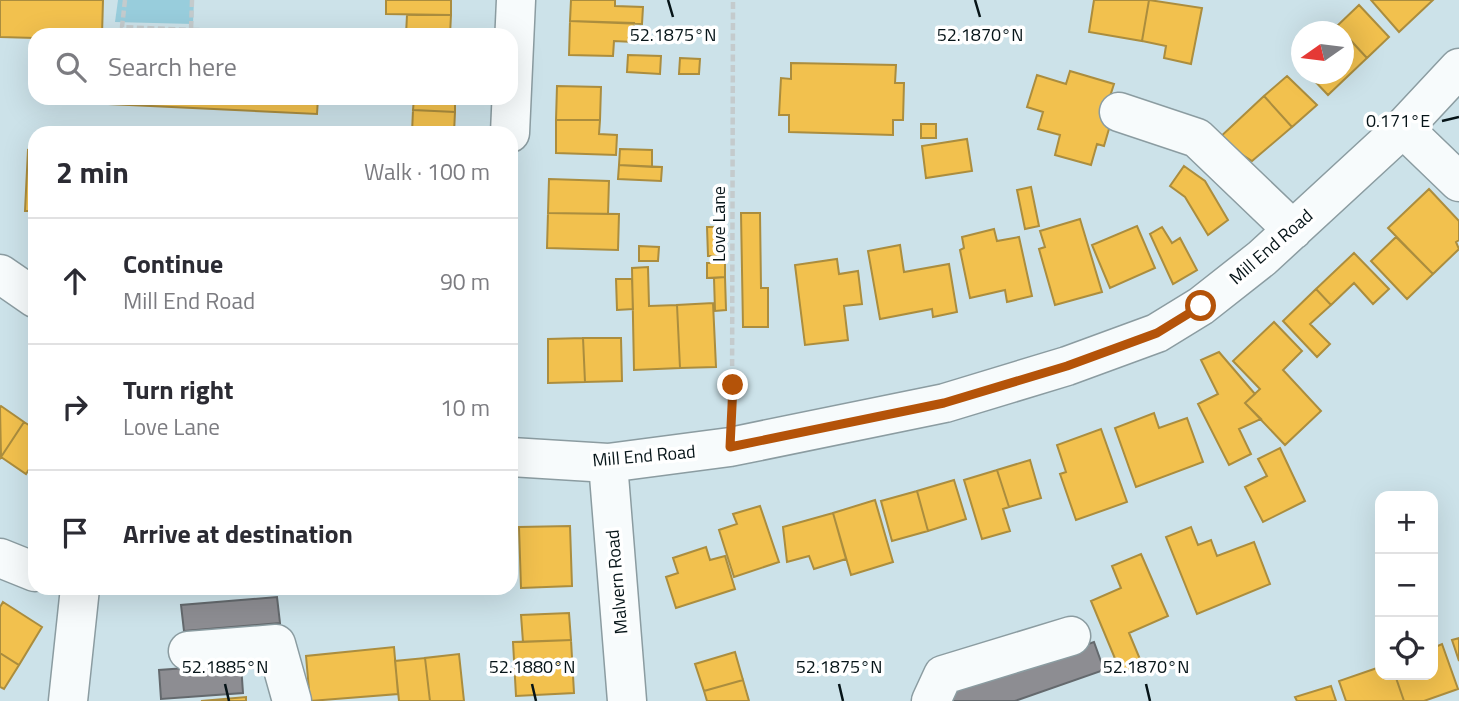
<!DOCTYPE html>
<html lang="en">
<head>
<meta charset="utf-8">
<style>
  :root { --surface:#fff; --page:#f2f2f3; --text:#2b2b33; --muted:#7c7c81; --line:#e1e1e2 }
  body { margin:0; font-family:"Titillium Web",sans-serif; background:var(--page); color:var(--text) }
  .controls { position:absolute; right:21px; bottom:21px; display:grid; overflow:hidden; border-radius:14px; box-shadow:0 7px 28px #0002 }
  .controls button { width:63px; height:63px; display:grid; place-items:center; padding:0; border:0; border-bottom:2px solid var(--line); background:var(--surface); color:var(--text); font:35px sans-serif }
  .compass { position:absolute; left:1291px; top:21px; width:63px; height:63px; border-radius:50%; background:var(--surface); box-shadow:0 7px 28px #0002; rotate:256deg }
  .stop { position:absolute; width:21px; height:21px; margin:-16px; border:5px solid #b45309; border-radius:50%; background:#fff }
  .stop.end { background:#b45309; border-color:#fff; box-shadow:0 2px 7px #0008 }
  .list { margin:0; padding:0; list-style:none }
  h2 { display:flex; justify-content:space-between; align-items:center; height:91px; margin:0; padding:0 28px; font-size:30px }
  h2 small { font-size:23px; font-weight:400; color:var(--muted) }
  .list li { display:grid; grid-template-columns:46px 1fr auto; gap:21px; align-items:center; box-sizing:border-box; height:126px; padding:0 28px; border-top:2px solid var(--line) }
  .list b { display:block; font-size:26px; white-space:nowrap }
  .list p { margin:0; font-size:23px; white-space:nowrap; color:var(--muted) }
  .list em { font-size:23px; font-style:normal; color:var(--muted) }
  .icon { flex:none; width:38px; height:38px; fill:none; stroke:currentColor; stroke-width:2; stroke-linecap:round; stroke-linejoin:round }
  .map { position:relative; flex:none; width:1459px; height:701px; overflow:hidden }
  .search { position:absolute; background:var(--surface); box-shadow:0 7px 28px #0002; left:28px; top:28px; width:490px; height:77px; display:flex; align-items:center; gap:18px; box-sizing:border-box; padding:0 24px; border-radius:21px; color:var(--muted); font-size:26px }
  .panel { position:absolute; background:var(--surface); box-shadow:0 7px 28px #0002; left:28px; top:126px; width:490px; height:469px; border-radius:21px }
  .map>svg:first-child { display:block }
</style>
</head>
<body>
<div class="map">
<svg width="1459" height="701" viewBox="0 0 1459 701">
  <rect width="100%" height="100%" fill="#cce2e9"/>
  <!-- green -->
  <path fill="#98cddc" d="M118,0h76l-1,24 -78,-2z"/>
  <!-- homes -->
  <path fill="#f2c14e" stroke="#ab8d3e" stroke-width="2" d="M0,0h103l-1,35h-67v3l-35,-1z
    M386,0h65v15l-65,-1z
    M571,0h44v6l28,1 -1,17 -72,-3z
    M1094,0h55l-7,41 -53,-9z
    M1149,0l53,8 -11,56 -27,-6 2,-12 -24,-5z
    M1371,0h62l-34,32z
    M1359,5l30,32 -22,21 -30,-32z
    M407,15h44l-1,20h-44z
    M570,21l64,2 -1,19 -19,-1 -1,15 -44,-1z
    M1344,33l23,25 -39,37 -20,-21h36z
    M628,55l33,1 -1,18 -33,-2z
    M680,58l20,1 -1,15h-20z
    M791,63l105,2 -1,18h9l-1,37h-10v15l-104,-3v-17h-10l2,-37 10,1z
    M1070,71l44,13 -9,28 8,3 -9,31 -7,-2 -6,21 -36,-10 5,-20 -22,-6 5,-17 -16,-5 10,-32 29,9z
    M1287,76l30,29 -25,22 -28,-31z
    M557,86l44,1 -1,33h-44z
    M1264,96l28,31 -40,34 -34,-22z
    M109,98h209l-1,16 -208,-10z
    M414,98h41v14l-42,-2z
    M413,110l42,2 -1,21h-42z
    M556,120h44l-1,14 18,1 -1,20 -60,-2z
    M921,124h15v14h-15z
    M967,139l5,32 -46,7 -4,-32z
    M620,149l32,1v17l-33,-2z
    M28,150l7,1v60h-10z
    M619,165l43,2 -1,14 -43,-2z
    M1184,166l21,15 23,39 -20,15 -23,-38 -15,-11z
    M549,179l60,2 -1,33 -60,-1z
    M1031,187l8,39 -14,3 -8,-39z
    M1429,189l30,32v19l-3,2 3,7 -26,25 -45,-46z
    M548,213l71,1 -1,36 -71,-2z
    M741,213h19l1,75h7v39h-25z
    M1080,219l22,73 -47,13 -16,-56 6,-2 -5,-16z
    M1137,226l18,42 -45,20 -18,-43z
    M707,227h19l-1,29h-17z
    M1162,227l10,16 8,-5 17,32 -24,14 -23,-50z
    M994,229l3,12 22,-4 13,59 -25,6 -2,-12 -35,8 -10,-48 4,-2 -2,-11z
    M1396,237l37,37 -26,25 -36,-38z
    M900,245l4,27 45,-8 8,48 -24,5 -1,-8 -52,10 -12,-68z
    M639,246l20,1 -1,14h-19z
    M1354,253l35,36 -16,15 -19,-21 -23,22 -15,-16z
    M837,259l2,15 19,-3 4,33 -18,2 4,34 -43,5 -10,-80z
    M707,263h18v14l-18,1z
    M648,267l1,39 28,-1 3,63 -46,2 -2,-102z
    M725,277l1,33 -11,1 -1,-33z
    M616,279h16l1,30 -16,1z
    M1316,289l15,16 -21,19 20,20 -13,13 -34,-36z
    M713,303l3,64 -36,1 -3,-63z
    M1274,322l28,29 -19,19 38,41 -36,34 -40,-42 15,-14 -27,-28z
    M583,338l2,44 -37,1v-44z
    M583,338h38l1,43 -37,1z
    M1219,352l36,42 -10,9 16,16 -22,10 12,25 -22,11 -31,-61 20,-10 -17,-34z
    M1,406l23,16 -23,35 -1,-50z
    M1154,413l5,15 28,-10 16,44 -67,25 -21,-59z
    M24,422l11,7v31l-9,14 -25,-17z
    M1101,429l26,73 -51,18 -16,-46 6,-2 -9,-27z
    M1280,448l25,53 -42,21 -18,-35 22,-11 -9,-17z
    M1030,460l11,38 -32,9 -12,-37z
    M997,470l12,37 -6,2 7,22 -28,8 -18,-59z
    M954,480l12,39 -38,12 -11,-40z
    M917,491l11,40 -36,10 -11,-40z
    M875,500l18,62 -42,13 -18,-62z
    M760,506l19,56 -45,15 -15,-47 18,-6 -4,-10z
    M833,513l13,46 -32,10 -5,-13 -22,6 -4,-35z
    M570,526l2,60 -51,2 -2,-61z
    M1191,527l7,18 13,-5 6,16 37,-14 16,42 -73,30 -31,-77z
    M706,547l4,13 15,-4 10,33 -59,19 -10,-31 12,-4 -5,-15z
    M1141,554l27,62 -39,17 13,31 -21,9 -30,-72 30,-13 -9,-22z
    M3,602l39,25 -23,38 -19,-12v-46z
    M569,613l2,27 -48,2 -2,-27z
    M1459,638v23l-7,-21z
    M571,640l3,53 -58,3 -3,-54z
    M1442,644l16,45 -34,12h-20l-9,-26h38v-27z
    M394,647l4,47 -88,7 -4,-45z
    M735,652l8,28 -39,11 -9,-27z
    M0,653l19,12 -15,24 -4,-2z
    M459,654l5,47h-34l-5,-43z
    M425,658l5,43h-31l-4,-40z
    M1380,667v8h15l9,26h-58l-7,-20z
    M743,680l6,21h-42l-3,-10z
    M1331,686l5,15h-39l-2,-4z
    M246,697v4h-45z"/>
  <!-- industry -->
  <path fill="#8d8d92" stroke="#64696d" stroke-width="2" d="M277,597l3,26 -96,8 -3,-26z
    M1094,642l10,28 -89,31h-64l-3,-9z
    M241,664l2,29 -82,6 -2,-29z"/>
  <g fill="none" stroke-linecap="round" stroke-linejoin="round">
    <!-- minor casing -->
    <g stroke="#8b9ca1" stroke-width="41">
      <path id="minor" d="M1119,112l78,26 96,92
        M1403,128l56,54
        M510,133l6,-133
        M0,274l35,24
        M511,457l97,6 122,-16 215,-44 122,-37 90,-33 44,-27 61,-48 141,-130 56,-60
        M608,463l19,238
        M0,558l35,14
        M188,651l88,-7 16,57
        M68,701l12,-113
        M931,701l12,-26 128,-39"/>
    </g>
    <!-- path -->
    <path stroke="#c4cbcd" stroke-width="4.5" stroke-dasharray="7 3.5" stroke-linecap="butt" d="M125,0l-3,27 69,3
      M192,0l-1,30 84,1
      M732,408l1,-408"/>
    <!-- minor -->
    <use href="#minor" stroke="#f7fbfc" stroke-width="38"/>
  </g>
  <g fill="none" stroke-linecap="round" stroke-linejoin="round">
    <!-- route -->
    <path stroke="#b45309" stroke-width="9" d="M733,385l-3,62 214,-44 123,-37 90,-33 44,-27"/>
  </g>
  <!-- ticks -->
  <path fill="none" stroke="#061418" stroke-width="2.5" d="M668,0l5,17M975,0l5,17M1442,121l17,-4M225,684l4,17M532,684l4,17M839,684l4,17M1146,684l4,17"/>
  <g text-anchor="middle" stroke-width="7" stroke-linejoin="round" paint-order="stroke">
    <!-- street labels -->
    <g font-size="18" fill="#061418" stroke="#fff">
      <text transform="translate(719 224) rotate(-90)" y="6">Love Lane</text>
      <text transform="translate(1271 247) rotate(-41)" y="6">Mill End Road</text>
      <text transform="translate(644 456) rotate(-5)" y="6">Mill End Road</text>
      <text transform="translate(617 582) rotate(-95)" y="6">Malvern Road</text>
    </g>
  </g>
  <g font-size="18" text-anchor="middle" fill="#061418" stroke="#fff" stroke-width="7" stroke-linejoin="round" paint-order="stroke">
    <text x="673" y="41">52.1875°N</text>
    <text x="980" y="41">52.1870°N</text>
    <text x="1398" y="127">0.171°E</text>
    <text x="225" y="673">52.1885°N</text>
    <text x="532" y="673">52.1880°N</text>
    <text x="839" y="673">52.1875°N</text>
    <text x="1146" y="673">52.1870°N</text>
  </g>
</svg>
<div class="controls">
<button>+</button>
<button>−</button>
<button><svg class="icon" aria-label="locate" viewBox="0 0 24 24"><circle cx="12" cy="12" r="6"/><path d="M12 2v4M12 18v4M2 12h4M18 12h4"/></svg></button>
</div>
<svg class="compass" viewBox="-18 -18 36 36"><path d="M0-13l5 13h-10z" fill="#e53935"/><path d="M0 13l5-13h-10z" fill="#7c7c81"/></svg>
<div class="stop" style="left:1201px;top:306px"></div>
<div class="stop end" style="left:733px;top:385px"></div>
<div class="search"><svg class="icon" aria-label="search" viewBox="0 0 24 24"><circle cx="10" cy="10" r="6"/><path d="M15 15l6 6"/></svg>Search here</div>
<section class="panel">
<h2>2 min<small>Walk · 100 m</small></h2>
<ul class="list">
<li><svg class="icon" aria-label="ahead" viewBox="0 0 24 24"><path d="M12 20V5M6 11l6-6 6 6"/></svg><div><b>Continue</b><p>Mill End Road</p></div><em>90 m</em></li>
<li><svg class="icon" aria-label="right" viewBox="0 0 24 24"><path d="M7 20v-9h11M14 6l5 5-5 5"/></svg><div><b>Turn right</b><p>Love Lane</p></div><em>10 m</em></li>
<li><svg class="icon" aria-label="arrive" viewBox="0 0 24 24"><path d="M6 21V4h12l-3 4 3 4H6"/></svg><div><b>Arrive at destination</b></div></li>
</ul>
</section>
</div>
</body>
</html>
